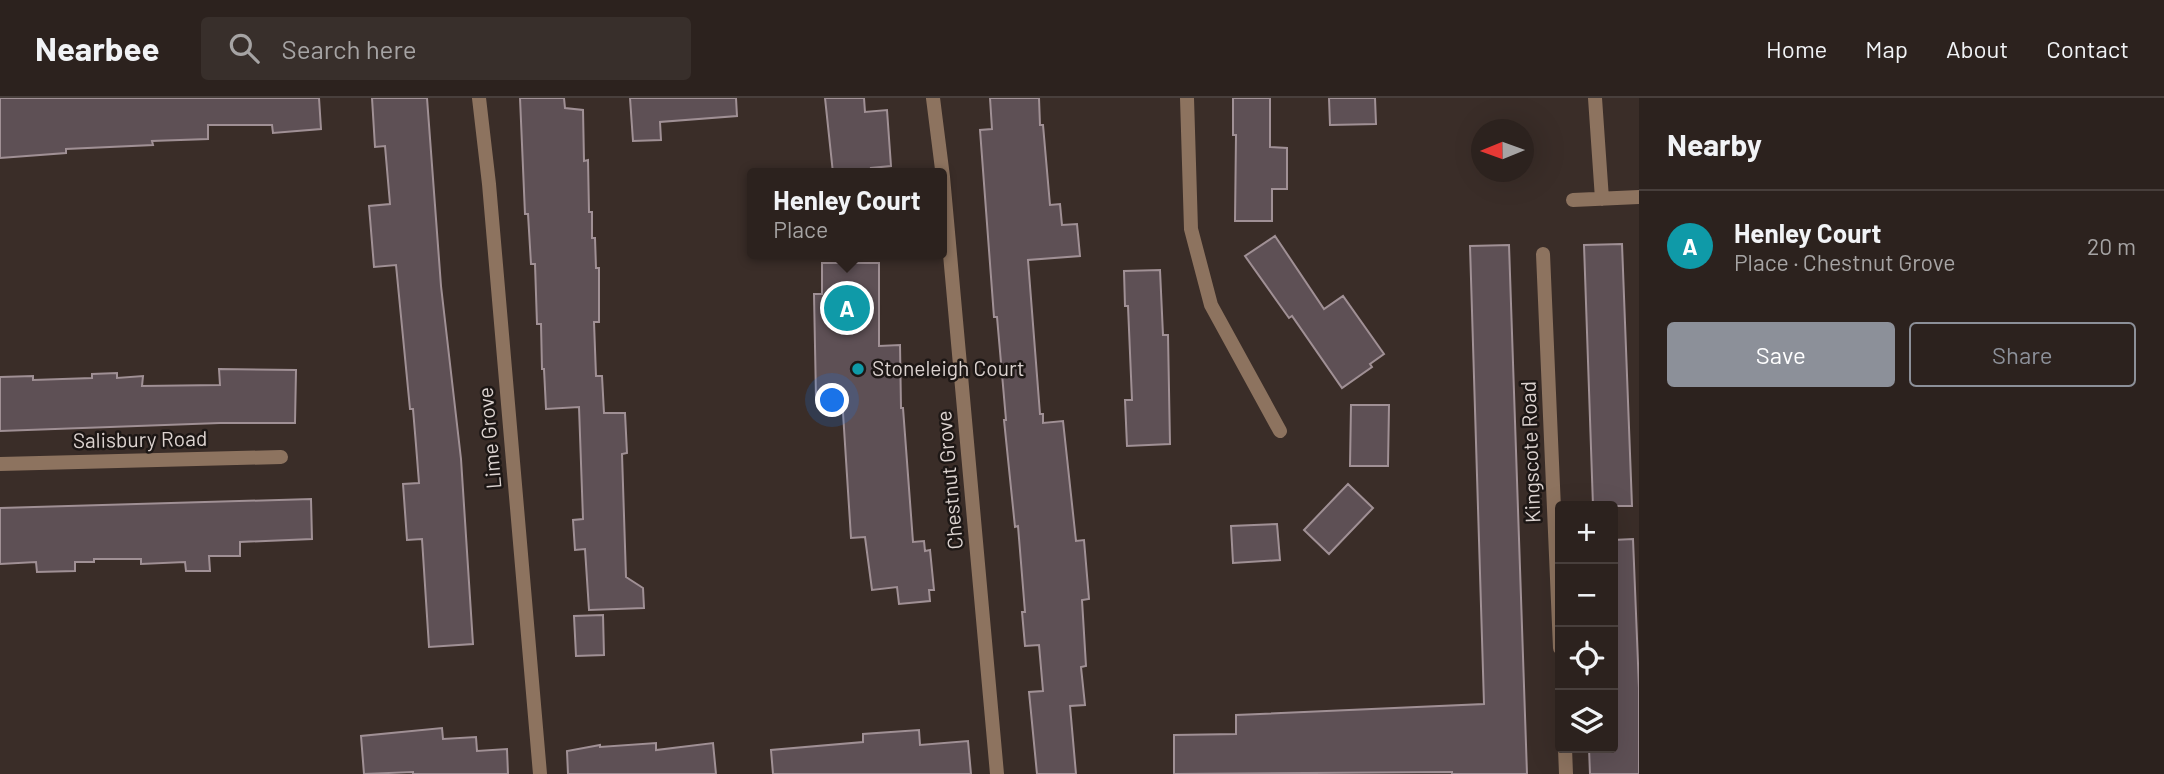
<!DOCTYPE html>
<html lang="en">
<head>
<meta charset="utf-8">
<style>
  :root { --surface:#2c221e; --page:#382f2b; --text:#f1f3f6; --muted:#a6a4a4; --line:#483f3c; --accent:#8c9099 }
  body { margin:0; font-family:Barlow,sans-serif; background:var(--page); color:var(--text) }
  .controls { position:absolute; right:21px; bottom:21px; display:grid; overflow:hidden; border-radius:7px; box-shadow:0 7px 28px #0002 }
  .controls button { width:63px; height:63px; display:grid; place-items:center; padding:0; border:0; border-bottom:2px solid var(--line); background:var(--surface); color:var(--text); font:35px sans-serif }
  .compass { position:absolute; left:1471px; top:21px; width:63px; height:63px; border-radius:50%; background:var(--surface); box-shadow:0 7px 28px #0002; rotate:269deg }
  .you { position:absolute; left:833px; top:303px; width:24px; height:24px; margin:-18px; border:5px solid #fff; border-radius:50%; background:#1a73e8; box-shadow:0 0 0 10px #1a73e833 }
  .badge { display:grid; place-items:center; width:46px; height:46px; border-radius:50%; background:var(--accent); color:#fff; font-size:23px; font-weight:700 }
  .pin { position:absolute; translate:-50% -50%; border:4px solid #fff; box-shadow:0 2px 7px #0006 }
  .popup { position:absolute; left:747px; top:70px; width:200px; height:91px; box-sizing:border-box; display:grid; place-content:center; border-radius:7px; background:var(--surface); filter:drop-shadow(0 2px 5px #0005); font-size:23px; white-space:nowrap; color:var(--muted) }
  .popup b { font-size:26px; color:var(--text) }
  .popup::after { content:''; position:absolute; left:50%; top:100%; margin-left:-14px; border:14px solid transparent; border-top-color:var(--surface) }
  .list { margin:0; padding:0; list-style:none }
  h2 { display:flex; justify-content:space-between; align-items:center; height:91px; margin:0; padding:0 28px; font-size:30px }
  h2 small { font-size:23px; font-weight:400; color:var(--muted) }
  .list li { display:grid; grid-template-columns:46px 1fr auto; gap:21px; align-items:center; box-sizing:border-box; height:112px; padding:0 28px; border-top:2px solid var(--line) }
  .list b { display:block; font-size:26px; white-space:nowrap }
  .list p { margin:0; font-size:23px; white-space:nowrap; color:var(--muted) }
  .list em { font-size:23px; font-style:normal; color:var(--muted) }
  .actions { display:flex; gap:14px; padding:21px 28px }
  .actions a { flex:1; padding:16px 0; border:2px solid var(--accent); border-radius:7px; text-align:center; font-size:24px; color:var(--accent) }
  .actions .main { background:var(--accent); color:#fff }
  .icon { flex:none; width:38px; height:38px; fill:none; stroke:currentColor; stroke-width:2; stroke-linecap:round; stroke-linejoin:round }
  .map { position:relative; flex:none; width:1639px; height:676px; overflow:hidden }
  header { display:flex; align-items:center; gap:42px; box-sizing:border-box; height:98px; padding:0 35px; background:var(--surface); border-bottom:2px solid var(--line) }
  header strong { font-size:33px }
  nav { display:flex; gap:38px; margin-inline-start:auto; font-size:24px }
  .search { width:490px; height:63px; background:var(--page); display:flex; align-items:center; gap:18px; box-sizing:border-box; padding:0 24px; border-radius:7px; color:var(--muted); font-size:26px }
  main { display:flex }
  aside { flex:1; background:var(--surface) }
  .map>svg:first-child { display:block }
</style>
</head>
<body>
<header>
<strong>Nearbee</strong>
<div class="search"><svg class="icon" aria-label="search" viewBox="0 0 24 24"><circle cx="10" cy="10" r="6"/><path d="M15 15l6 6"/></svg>Search here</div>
<nav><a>Home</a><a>Map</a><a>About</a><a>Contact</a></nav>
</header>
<main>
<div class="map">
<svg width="1639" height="676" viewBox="0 0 1639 676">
  <rect width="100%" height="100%" fill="#3a2d28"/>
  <!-- building -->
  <path fill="#5e5055" stroke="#a09095" stroke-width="2" d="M0,0h319l2,31 -48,4 -1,-8h-64v14l-56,2 1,4 -87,4v4l-66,5z
    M372,0h55l14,188 20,173 12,185 -44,3 -7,-108 -15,1 -4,-56 16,-1 -3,-38 -3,-36h-3l-14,-144 -22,2 -5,-61 21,-2 -5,-58 -10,1z
    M520,0h44l1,10 18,2 1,51 4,-1 1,52h3v26h3l1,30h3v54h-5l2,54h6l2,37h21l2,40 -5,1 4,123 17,11 1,20 -55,2 -4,-61 -10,1 -2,-30 10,-1 -4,-112 -33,2 -2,-40h-2l-1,-45h-4l-2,-60h-4l-3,-50h-3z
    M630,0h106l1,18 -77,6 1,18 -28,1z
    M825,0h39l1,14 22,-2 4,56 -20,2 1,5h-39z
    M990,0h49l1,27h3l7,80 10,-1 2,21 15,-1 3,32 -52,4 12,154h3v9l20,-2 13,120 8,-1 5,59 -7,1 4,66 -5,1 4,38 -15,1 6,68h-39l-8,-82 14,-1 -4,-46 -14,1 -3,-34h3l-7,-86 -3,1 -11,-107h2l-9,-103h-3l-14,-187 12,-1z
    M1233,0h37v49l17,1v41h-15v32h-37l1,-86h-3z
    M1329,0h46l1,26 -46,1z
    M1275,138l49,73 19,-13 41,58 -14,10 2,3 -30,21 -50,-72 -3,2 -44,-62z
    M1622,146l10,262h-39l-9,-261z
    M1509,147l18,529h-75v-2l-278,2v-39l62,-1v-19l248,-11 -14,-458z
    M822,165h57v83l21,-1 1,63h2l10,134 11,-1 1,10 5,-1 4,40h-5l1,11 -31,3 -2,-17 -25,3 -7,-53 -14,1 -9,-141 -26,1 -2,-104h8z
    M1160,172l3,65h5l2,109 -43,2 -2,-46h7l-4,-94h-3l-1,-35z
    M219,271l77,1 -1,53h-75l-220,8v-54l33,-1v4l59,-2v-4l25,-1v5l26,-2 -1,10 78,-1z
    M1351,307h38l-1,61h-38z
    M1348,386l25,24 -44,46 -25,-24z
    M311,401l1,40 -72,3v14h-31l1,15h-24l-1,-9 -44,2v-5h-47v3h-19v9l-38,1 -1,-10 -36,2v-56z
    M1277,426l3,36 -47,3 -2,-37z
    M1633,441l6,149v86h-49l-1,-26h24v-208z
    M603,517l1,40 -28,1 -2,-40z
    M442,630l1,11 33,-2 1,14 30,-2 1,25h-95v-2l-49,2 -3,-38z
    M919,632l1,15 48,-4 3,33h-198l-2,-24 92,-8v-8z
    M656,645v7l57,-7 3,31h-148l-1,-23 33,-6v2z"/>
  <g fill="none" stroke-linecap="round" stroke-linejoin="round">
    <!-- service -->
    <path stroke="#8d735f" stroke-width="14" d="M1595,0l7,101
      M1573,102l66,-3"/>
    <!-- minor -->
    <path stroke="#8d735f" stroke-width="14" d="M479,0l10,86 51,590
      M933,0l10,79 54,597
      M1187,0l4,131 20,76 69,126
      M1543,156l17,394
      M0,366l281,-7
      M1565,650l1,26"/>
  </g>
  <!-- markers -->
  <circle fill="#0f9aa8" stroke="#1d1715" stroke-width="2.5" cx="858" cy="271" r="7"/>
  <g text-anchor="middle" stroke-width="5" stroke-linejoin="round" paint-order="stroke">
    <!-- poi labels -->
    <g font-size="21" fill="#dcd3d0" stroke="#1d1715" text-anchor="start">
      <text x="872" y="278">Stoneleigh Court</text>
    </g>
    <!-- street labels -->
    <g font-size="21" fill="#dcd3d0" stroke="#1d1715">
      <text transform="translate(490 340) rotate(-95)" y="7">Lime Grove</text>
      <text transform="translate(140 342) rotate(-1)" y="7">Salisbury Road</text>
      <text transform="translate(1531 354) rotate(-92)" y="7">Kingscote Road</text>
      <text transform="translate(950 382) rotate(-95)" y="7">Chestnut Grove</text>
    </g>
  </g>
</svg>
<div class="controls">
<button>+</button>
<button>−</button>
<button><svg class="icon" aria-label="locate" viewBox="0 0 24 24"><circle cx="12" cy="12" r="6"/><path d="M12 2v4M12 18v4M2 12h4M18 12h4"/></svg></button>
<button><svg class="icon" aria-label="layers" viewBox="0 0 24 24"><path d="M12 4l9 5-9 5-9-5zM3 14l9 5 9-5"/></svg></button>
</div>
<svg class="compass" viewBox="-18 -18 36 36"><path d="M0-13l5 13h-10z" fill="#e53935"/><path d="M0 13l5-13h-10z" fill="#a6a4a4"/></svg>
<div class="you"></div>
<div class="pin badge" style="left:847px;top:210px;background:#0f9aa8">A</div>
<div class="popup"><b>Henley Court</b>Place</div>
</div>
<aside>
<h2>Nearby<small></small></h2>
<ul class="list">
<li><span class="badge" style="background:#0f9aa8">A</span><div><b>Henley Court</b><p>Place · Chestnut Grove</p></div><em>20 m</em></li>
</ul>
<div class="actions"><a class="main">Save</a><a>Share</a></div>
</aside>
</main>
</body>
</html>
